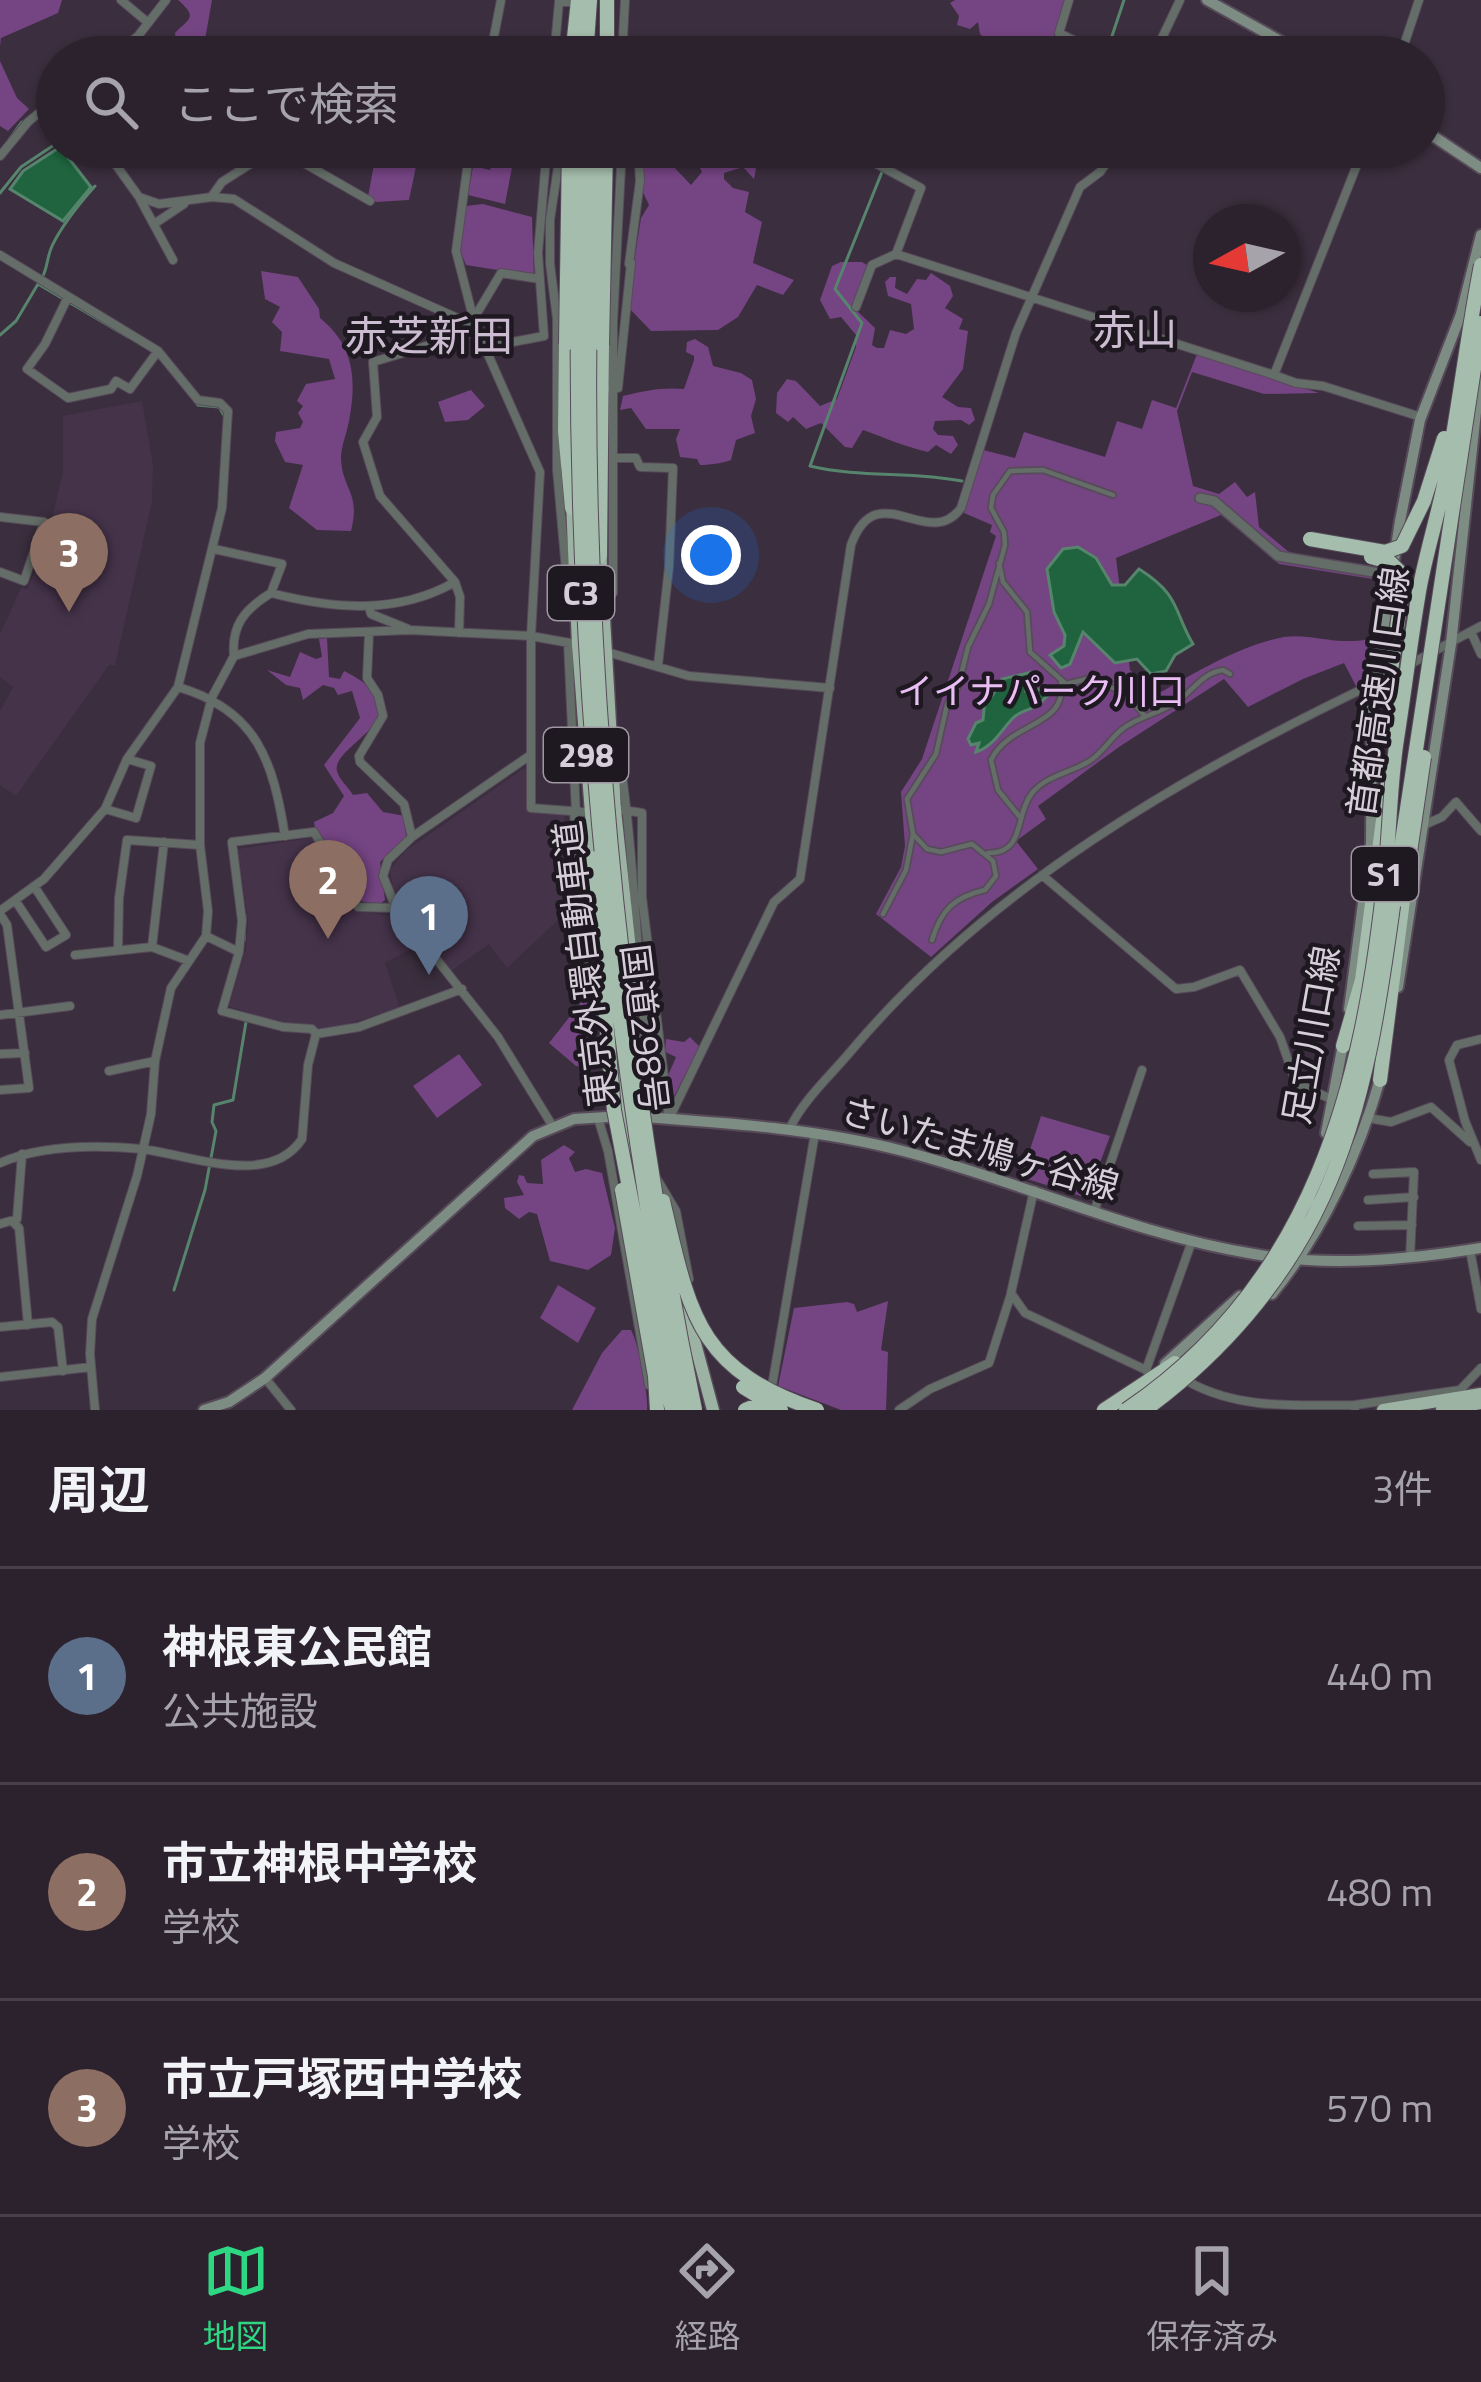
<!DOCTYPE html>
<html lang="ja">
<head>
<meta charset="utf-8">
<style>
  :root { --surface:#2c222e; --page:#342a36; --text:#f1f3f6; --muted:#a6a4aa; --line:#483f4a; --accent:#2ed883 }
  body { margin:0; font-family:"Titillium Web","Noto Sans JP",sans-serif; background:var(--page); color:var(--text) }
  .compass { position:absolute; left:1193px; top:204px; width:108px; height:108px; border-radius:50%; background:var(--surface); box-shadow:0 3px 9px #0004; rotate:262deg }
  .you { position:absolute; left:711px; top:555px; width:42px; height:42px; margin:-30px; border:9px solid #fff; border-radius:50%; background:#1a73e8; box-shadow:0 0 0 18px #1a73e833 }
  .badge { display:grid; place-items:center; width:78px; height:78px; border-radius:50%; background:var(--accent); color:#fff; font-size:39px; font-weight:700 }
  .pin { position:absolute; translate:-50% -99px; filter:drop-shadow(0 3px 6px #0008) }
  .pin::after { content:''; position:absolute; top:63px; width:42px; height:36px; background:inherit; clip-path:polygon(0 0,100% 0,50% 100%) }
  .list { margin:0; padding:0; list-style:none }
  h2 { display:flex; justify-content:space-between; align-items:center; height:156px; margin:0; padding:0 48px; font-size:51px }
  h2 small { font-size:39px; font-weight:400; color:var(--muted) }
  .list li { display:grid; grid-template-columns:78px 1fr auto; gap:36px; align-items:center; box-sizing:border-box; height:216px; padding:0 48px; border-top:3px solid var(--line) }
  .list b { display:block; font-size:45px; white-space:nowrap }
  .list p { margin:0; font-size:39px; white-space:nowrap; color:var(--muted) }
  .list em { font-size:39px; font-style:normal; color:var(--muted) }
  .icon { flex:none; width:66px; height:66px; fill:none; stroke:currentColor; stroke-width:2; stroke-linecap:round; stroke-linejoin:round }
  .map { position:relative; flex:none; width:1481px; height:1410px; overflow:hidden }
  .search { position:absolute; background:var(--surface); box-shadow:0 3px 9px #0004; left:36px; right:36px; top:36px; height:132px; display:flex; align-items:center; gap:30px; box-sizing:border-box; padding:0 42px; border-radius:66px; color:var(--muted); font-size:45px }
  .sheet { height:804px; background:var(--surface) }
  nav { display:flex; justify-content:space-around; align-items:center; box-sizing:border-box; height:168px; border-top:3px solid var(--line); background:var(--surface); font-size:33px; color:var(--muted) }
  nav a { display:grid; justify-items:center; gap:6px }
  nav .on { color:var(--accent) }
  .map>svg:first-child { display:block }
</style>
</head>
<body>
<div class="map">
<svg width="1481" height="1410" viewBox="0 0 1481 1410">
  <rect width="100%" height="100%" fill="#3b2e3e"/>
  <!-- built -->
  <path fill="#45334a" d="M142,401l11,64 -1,37 -37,163h-6l-93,131 -16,-11v-74l13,-24 -13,-10v-43l21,-46 6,1 18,-39 18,-79v-55z
    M523,769h4l1,42 36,4 12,93 -7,2 -62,58 -18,-24 -38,27 -56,-72 -5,-29 14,-18z
    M312,838l41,72 37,6 26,30 -31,17 15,45 -73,22 -45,-6 -53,-18 17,-57 2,-28 -10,-72z"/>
  <!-- green -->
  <path fill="#754483" d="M0,0h62l-4,13 -57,25 -1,8z
    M178,0h34l-8,45 19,12h-102l21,-18 12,11 22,-9 -1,-8c13,-14 24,-15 3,-33z
    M955,0h117l-17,39 -12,1 -2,7c-15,-4 -32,-7 -40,10h-23l8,-5v-13l-6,-5 -2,-12 -8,7 -13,-4 2,-9 -9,-13z
    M0,61l17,37 12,11 -21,22 -8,-5z
    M373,147h47l-11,53 -33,2 -8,-5 6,-33 -5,-2z
    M698,147c19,0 47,5 58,22l-2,10 -11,-12 -19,6v6l9,9 16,4 -4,20 17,10 -9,41 41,17 -11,15 -26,-10 -19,32 -20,13 -67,1 -24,-25 14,-88 8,-13 -7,-15 -1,-27 7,-6 22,6 21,22 11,-13 -7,-14z
    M495,152l19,5 -9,47 -37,-9 5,-29 17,4z
    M483,204l49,13 2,59 -68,-11 -7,-17 7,-42z
    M841,262h21l7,4 -15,42 21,20 -3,17 5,3h7l6,-18 16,4 8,-5 -3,-25 -23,-8 -3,-14 5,-5h6l-1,11 12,6 10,-15 9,1 5,-7 19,13 3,10 -8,12 18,11 -4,10 9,2 -5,38 -21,28 16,10 13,1 4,12 -6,5 -8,-5 -26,1 -2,8 5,6 15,1 5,9 -7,9 -15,-9 -8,7c-22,-5 -43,-14 -65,-22l-11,18 -7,-1 -24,-24 -15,6 -13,-12 -5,5 -12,-9 1,-20 10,-14 9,2 24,25 17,-7 19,-52v-12l-15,-18 -11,2 -10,-19 12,-34z
    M261,271l37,6 21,32 1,9c34,27 37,62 29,103 -2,11 -8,26 -8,37 1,32 20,34 10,73l-34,-1 -28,-22 14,-43 -18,-3 -10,-21 1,-9 24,-4 3,-6 -5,-9 5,-7 -6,-5 9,-17 29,-5 -6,-20 -49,-8 2,-19 -10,-10 8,-15 -15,-8z
    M695,339l13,8 5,19 28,7 11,7 4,19 -5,17 4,17 -19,7 -5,20c-6,3 -25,5 -31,5l-3,-6 -17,-2 -4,-18 4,-10h-34l-15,-21 -11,2 3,-14c22,-5 37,-9 61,-7l10,-29v-4l-8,-4 1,-10z
    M1197,354l122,39 -55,1 -72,-22 -15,39 16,75 26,8 16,-12 12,15 8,-5 4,35 31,26 90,16 -1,11 -100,-16 -58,-49 -105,43 14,112 14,14 17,8c37,-21 80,-47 123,-55 27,-4 52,9 85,2l-8,47 -4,2 -13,-25 -41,16 -55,28 -24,-28 -105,68 -81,59 8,13 -30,22 22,28 -46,33 -61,55 -55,-43 25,-47 4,-21 -4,-54 21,-33 74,-223 -6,-4 2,-7 -28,-12 19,-63 32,8 9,-26 81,25 12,-36 25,8 10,-29 24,8z
    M471,390l14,16 -17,14 -23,2 -7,-20z
    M327,638l2,39 11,2 4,-8c89,44 -14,73 -7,100 1,7 12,17 16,24l14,-2 16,19 22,4 1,21 -26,25 5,38 -5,4 -21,-3 -44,-72 -1,-7 19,-9 11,-17 -20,-31 36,-47 -8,-27 -14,4 -4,-7 -11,-3 -20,15 -3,-12 -14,-3 -19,-15 23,7 10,-25 16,7 6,-2 -3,-18z
    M586,996l4,4c-5,23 4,42 2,65l-7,3 -9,-2 -27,-23z
    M690,1037l9,9 -1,5 -26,49 -5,-22 9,-21 -11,-5 1,-13 18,3z
    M459,1054l23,31 -45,33 -24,-32z
    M1041,1116l69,20 -23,62 -66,-21z
    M564,1145l11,7 -6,6 6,14 11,-3 16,4 13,55 -4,27 -23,15 -38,-9 -13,-47 -8,-2 -10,7 -14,-11 -1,-10 20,-3 -7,-13 2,-7 5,1 3,7 16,1 -2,-24z
    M558,1285l38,23 -18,35 -38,-25z
    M888,1301l-7,49 7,2 -2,58h-45l-63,-24 16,-78 53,-6 7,2 3,8z
    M622,1330h9c7,11 18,67 16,80h-75l30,-57z"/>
  <!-- water -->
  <path fill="#1f643e" stroke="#56846c" stroke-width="3" d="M60,147l31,40 -28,34 -53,-32 13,-18z
    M1078,547l18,11 16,27h13l14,-16c42,26 35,44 54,75l-18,11 -9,16 -15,3 -14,-15 -22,4 -32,-31 -13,32 -9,4 -11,-13 14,-9 1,-11 -11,-23 -7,-43 16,-20z
    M1032,672l7,4 -12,7 -1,8 22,-2v6c-16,19 -24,12 -35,23 -12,12 -19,28 -37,34l3,-9 -8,2 -3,-6 8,-16 7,-3 2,-21 7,-3 10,-17z"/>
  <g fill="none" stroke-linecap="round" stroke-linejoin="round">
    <!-- stream -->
    <path stroke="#56846c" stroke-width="3" d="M1107,51l17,-51
      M929,57l6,-17
      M9,140l13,-18
      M892,147l-57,142 27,34 -52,143c50,12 102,5 152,15
      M0,193l21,-26 36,-24
      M43,276c5,-11 4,-19 9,-30 10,-21 27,-42 43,-60
      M38,284l90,53
      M0,335l16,-14 22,-37
      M195,401l3,4 21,2 6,10
      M244,941l1,-26
      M174,1290l31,-100 11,-59 -4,-9 2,-17 19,-5 13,-78"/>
    <!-- pedestrian casing -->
    <g stroke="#574b5a" stroke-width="8">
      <path id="pedestrian" d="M999,563l4,19 24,30 3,40 36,32 21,-5 37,13 20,23
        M1019,816l-21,-26 -7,-30c20,-40 77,-32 70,-79
        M988,853c38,0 26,-37 44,-60 14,-17 37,-20 56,-31 14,-8 21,-22 33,-32 17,-14 39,-16 57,-29 16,-11 24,-28 45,-31l7,4
        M883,914l23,-44 7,-36
        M932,940c9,-30 22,-43 53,-50l11,-14 -3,-15 -21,-17 -31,8 -14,-3 -14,-15 -6,-35 29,-45 11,-49 11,-18 10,-40 21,-43 16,-59 -1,-13 -13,-24 2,-13 17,-24 33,-1 70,25"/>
    </g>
    <!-- minor casing -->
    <g stroke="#574b5a" stroke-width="10">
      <path id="minor" d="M121,0l25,21
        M1069,0l-10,33 49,24
        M622,43l51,14
        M112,57l26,-21 28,-36
        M490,57l11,-57
        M554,57l5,-55h12
        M622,57l3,-57
        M1153,57l27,-57
        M1400,57l19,-57
        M103,147l36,50 20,7 53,-7 22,2 100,64 139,62
        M287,147l15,15 68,39
        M470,147l-14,104 19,74 65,147 -9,164v172l53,4
        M561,147l-11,73v44l7,55v151l13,145 5,4
        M832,147l43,16 46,25 -25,66 -24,11 -16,42
        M0,156l28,-34 29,-24
        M212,196l10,-14 55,-35
        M140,199l33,61
        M154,224l30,-20
        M896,254l378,121 90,-228
        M0,255l158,96 40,49 22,3 8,8 -6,97 -44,179 -51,72 -22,50 -61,70 -44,32
        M629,264l11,-83 -2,-34
        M67,299l-22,45 -18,25 41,29 43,-9 5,-8 14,8 28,-38
        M473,320l28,-47 39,6
        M486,347l58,-11 -6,-83 9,-106
        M1274,375l22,8 27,3 98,31
        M611,389l7,-1 13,-125
        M613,458h23l4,9 33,1 -4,99 -11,98
        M0,517l44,5 -20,59 -24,-9
        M214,549l68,15 -11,29
        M603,604l10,-11v-270l9,-176
        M369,607l2,7 37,15
        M1471,632l10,22
        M459,633l1,-36 -5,-15 -75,-86 -17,-54 14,-25 -4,-55 106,-32
        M369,634l-2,44 11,17 5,21 -24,40 1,6 44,42 8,33
        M568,643l8,170
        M607,652l82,24 141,12
        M234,656c-3,-31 11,-47 37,-63 62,16 126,22 184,-11
        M1390,675l91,-49
        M178,687c79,23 95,74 107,149
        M617,742c16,95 18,191 28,287l-5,16
        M529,756l-117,81 -24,23 -5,16 13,32 102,129 54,88
        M105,809l31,9 15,-52 -24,-7
        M618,809l24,4v84l27,221
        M574,813l18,180 9,21
        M1424,825l18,-8 14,-15 25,29
        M1042,875l134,114 18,-2 46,-17 40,67 16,46 37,17
        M15,900l31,47 20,-12 -32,-49
        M0,914l7,11 22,163 -29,2
        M152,947l12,-105
        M118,949l1,-51 8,-58 73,5
        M239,952l3,-31 -10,-79 82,-10 44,75 38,1
        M75,955l77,-8 37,14
        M0,1015l70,-9
        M316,1034l-4,-5 -29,-2 -61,-16 17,-59 -33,-16 2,-25 -8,-66v-102l12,-46 22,-41 74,-22 102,-4 121,6 50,9
        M1481,1039l-24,6 -8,15 16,61 16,39
        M0,1054l25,-1
        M109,1071l46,-10
        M598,1118l10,33 41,234
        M1368,1118l23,4 40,-15 39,35
        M669,1119l105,-217 26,-23 51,-334c26,-72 77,8 110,-37l55,-175 64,-146 20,-15 18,-25
        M789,1130c13,-29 42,-55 62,-79 139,-165 333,-277 526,-369
        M0,1163c41,-18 97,-18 141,-14 47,5 128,40 161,-10l6,-74 8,-31 43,-7 103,-38
        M1373,1174l41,-2 -4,85
        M657,1179l19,32 13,68
        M1034,1190l-23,103 14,20 121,57 4,6
        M1368,1200l46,-3
        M1095,1209l47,-139
        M14,1223l5,5 9,97
        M0,1224l17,-5 5,-65
        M1358,1226l54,-1
        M1470,1250l11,59
        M0,1327l52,-5 6,5 5,44
        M1146,1370l46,-129
        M0,1377l91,-10
        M265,1378l26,32
        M1189,1382c50,28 110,23 166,23
        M771,1392l44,-259
        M1355,1409v-4l105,-15 21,-22
        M95,1410l-5,-56 2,-35 45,-143 14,-62 4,-53 16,-73 35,-52
        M899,1410l31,-21 59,-26 22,-69"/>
    </g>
    <!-- tertiary casing -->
    <g stroke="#574b5a" stroke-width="12">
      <path id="tertiary" d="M1200,498l14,3 64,55 113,19"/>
    </g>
    <!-- secondary casing -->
    <g stroke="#574b5a" stroke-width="14">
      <path id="secondary" d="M1207,0l102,57
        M1424,130l57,38
        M1398,987l53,-343 29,-269
        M1349,1009l22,-166 1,-140 28,-182 20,-101 41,-106 20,-79
        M641,1117c88,6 177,12 262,34 117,30 232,84 351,103 74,13 153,6 227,-6
        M1326,1133l18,-94
        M1272,1294c51,-62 87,-141 109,-218
        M1165,1364l75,-68
        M204,1410l25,-8 36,-24 268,-242 41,-17 49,-3"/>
    </g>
    <!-- trunk casing -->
    <g stroke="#574b5a" stroke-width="15">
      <path id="trunk" d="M572,502l6,143 17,220
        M600,548l15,262 21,196
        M612,1010l34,229
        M682,1295l31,115
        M1383,1410l98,-16
        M1442,1410l39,-7"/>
    </g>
    <!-- motorway casing -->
    <g stroke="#574b5a" stroke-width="16">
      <path id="motorway" d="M572,57l6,-57
        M586,57l4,-57
        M566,344l-1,87 7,77
        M600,556l2,-211
        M1343,1046l19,-66 27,-206
        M1380,1080l23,-180
        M1104,1410l71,-47"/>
    </g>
    <!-- pedestrian -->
    <use href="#pedestrian" stroke="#646d67" stroke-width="4.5"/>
    <!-- minor -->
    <use href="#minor" stroke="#646d67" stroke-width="8"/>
    <!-- tertiary -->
    <use href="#tertiary" stroke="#646d67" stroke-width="9"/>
    <!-- secondary -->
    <use href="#secondary" stroke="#7e8d83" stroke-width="10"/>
    <!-- trunk -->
    <use href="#trunk" stroke="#9cb2a2" stroke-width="12"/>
    <!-- motorway -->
    <use href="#motorway" stroke="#a5bdac" stroke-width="14"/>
    <!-- motorway-bridge casing -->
    <g stroke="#574b5a" stroke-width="16" stroke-linecap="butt">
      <path id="motorway-bridge" d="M607,0v57
        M581,147c-15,425 19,846 103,1263
        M595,147c-21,422 15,849 100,1263
        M566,344l3,-197
        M602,345l4,-198
        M1310,539l75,13 17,-6 22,-45 20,-63
        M1371,557l19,5 10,10 2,20 -14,100 6,44
        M592,858l22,252 58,300
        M1403,900l21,-143
        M622,1190l33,186 2,34
        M663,1201c27,113 33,168 154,209
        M743,1387l38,23
        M745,1410l25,-10
        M1126,1410c187,-126 237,-323 259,-536 5,-45 5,-90 12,-135 8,-51 14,-102 23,-153 7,-36 18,-71 25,-106 14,-72 22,-144 36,-215
        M1145,1410c76,-56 139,-128 178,-213 52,-113 62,-241 80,-362 26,-171 52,-341 78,-512"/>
    </g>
    <!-- motorway-bridge -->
    <use href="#motorway-bridge" stroke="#a5bdac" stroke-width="14"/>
  </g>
  <g text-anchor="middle" stroke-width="9" stroke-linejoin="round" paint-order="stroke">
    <!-- shield labels -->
    <g fill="#1e1820" stroke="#9f97a2" stroke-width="3">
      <rect x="548" y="566" width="66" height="54" rx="9"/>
      <rect x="544" y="728" width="84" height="54" rx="9"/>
      <rect x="1352" y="847" width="66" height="54" rx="9"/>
    </g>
    <g font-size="33" font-weight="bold" fill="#d6ced9">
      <text x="581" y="605">C3</text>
      <text x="586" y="767">298</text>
      <text x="1385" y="886">S1</text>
    </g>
    <!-- park labels -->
    <g font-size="36" fill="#e9bef5" stroke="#1e1820">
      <text x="1041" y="704">イイナパーク川口</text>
    </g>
    <!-- street labels -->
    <g font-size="36" fill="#d6ced9" stroke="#1e1820">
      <text transform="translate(1378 692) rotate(-82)" y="13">首都高速川口線</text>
      <text transform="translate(584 964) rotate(-97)" y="13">東京外環自動車道</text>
      <text transform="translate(645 1028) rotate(83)" y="13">国道298号</text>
      <text transform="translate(1311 1035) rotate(-80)" y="13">足立川口線</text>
      <text transform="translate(980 1148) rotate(16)" y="13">さいたま鳩ヶ谷線</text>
    </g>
    <!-- quarter labels -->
    <g font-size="42" fill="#ccbcd1" stroke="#1e1820">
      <text x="1135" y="345">赤山</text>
      <text x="429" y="351">赤芝新田</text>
    </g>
  </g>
</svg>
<svg class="compass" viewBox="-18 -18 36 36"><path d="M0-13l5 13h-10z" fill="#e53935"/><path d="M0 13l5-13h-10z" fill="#a6a4aa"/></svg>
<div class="you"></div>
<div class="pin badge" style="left:429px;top:975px;background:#5c6f8a">1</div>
<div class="pin badge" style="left:328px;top:939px;background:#8d6e63">2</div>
<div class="pin badge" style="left:69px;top:612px;background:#8d6e63">3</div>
<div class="search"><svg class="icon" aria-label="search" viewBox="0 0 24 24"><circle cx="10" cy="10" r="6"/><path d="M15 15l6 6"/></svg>ここで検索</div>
</div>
<section class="sheet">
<h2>周辺<small>3件</small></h2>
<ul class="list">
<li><span class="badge" style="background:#5c6f8a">1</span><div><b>神根東公民館</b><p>公共施設</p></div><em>440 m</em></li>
<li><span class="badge" style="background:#8d6e63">2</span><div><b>市立神根中学校</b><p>学校</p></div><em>480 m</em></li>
<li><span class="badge" style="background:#8d6e63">3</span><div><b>市立戸塚西中学校</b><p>学校</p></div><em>570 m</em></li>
</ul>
</section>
<nav>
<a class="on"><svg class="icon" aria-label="map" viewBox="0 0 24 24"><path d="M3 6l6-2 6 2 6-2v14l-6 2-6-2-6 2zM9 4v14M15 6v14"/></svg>地図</a>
<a><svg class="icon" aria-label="directions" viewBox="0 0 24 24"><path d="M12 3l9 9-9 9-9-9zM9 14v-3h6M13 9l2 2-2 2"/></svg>経路</a>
<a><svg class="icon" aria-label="saved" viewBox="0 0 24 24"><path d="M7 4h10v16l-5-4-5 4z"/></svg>保存済み</a>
</nav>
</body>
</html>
